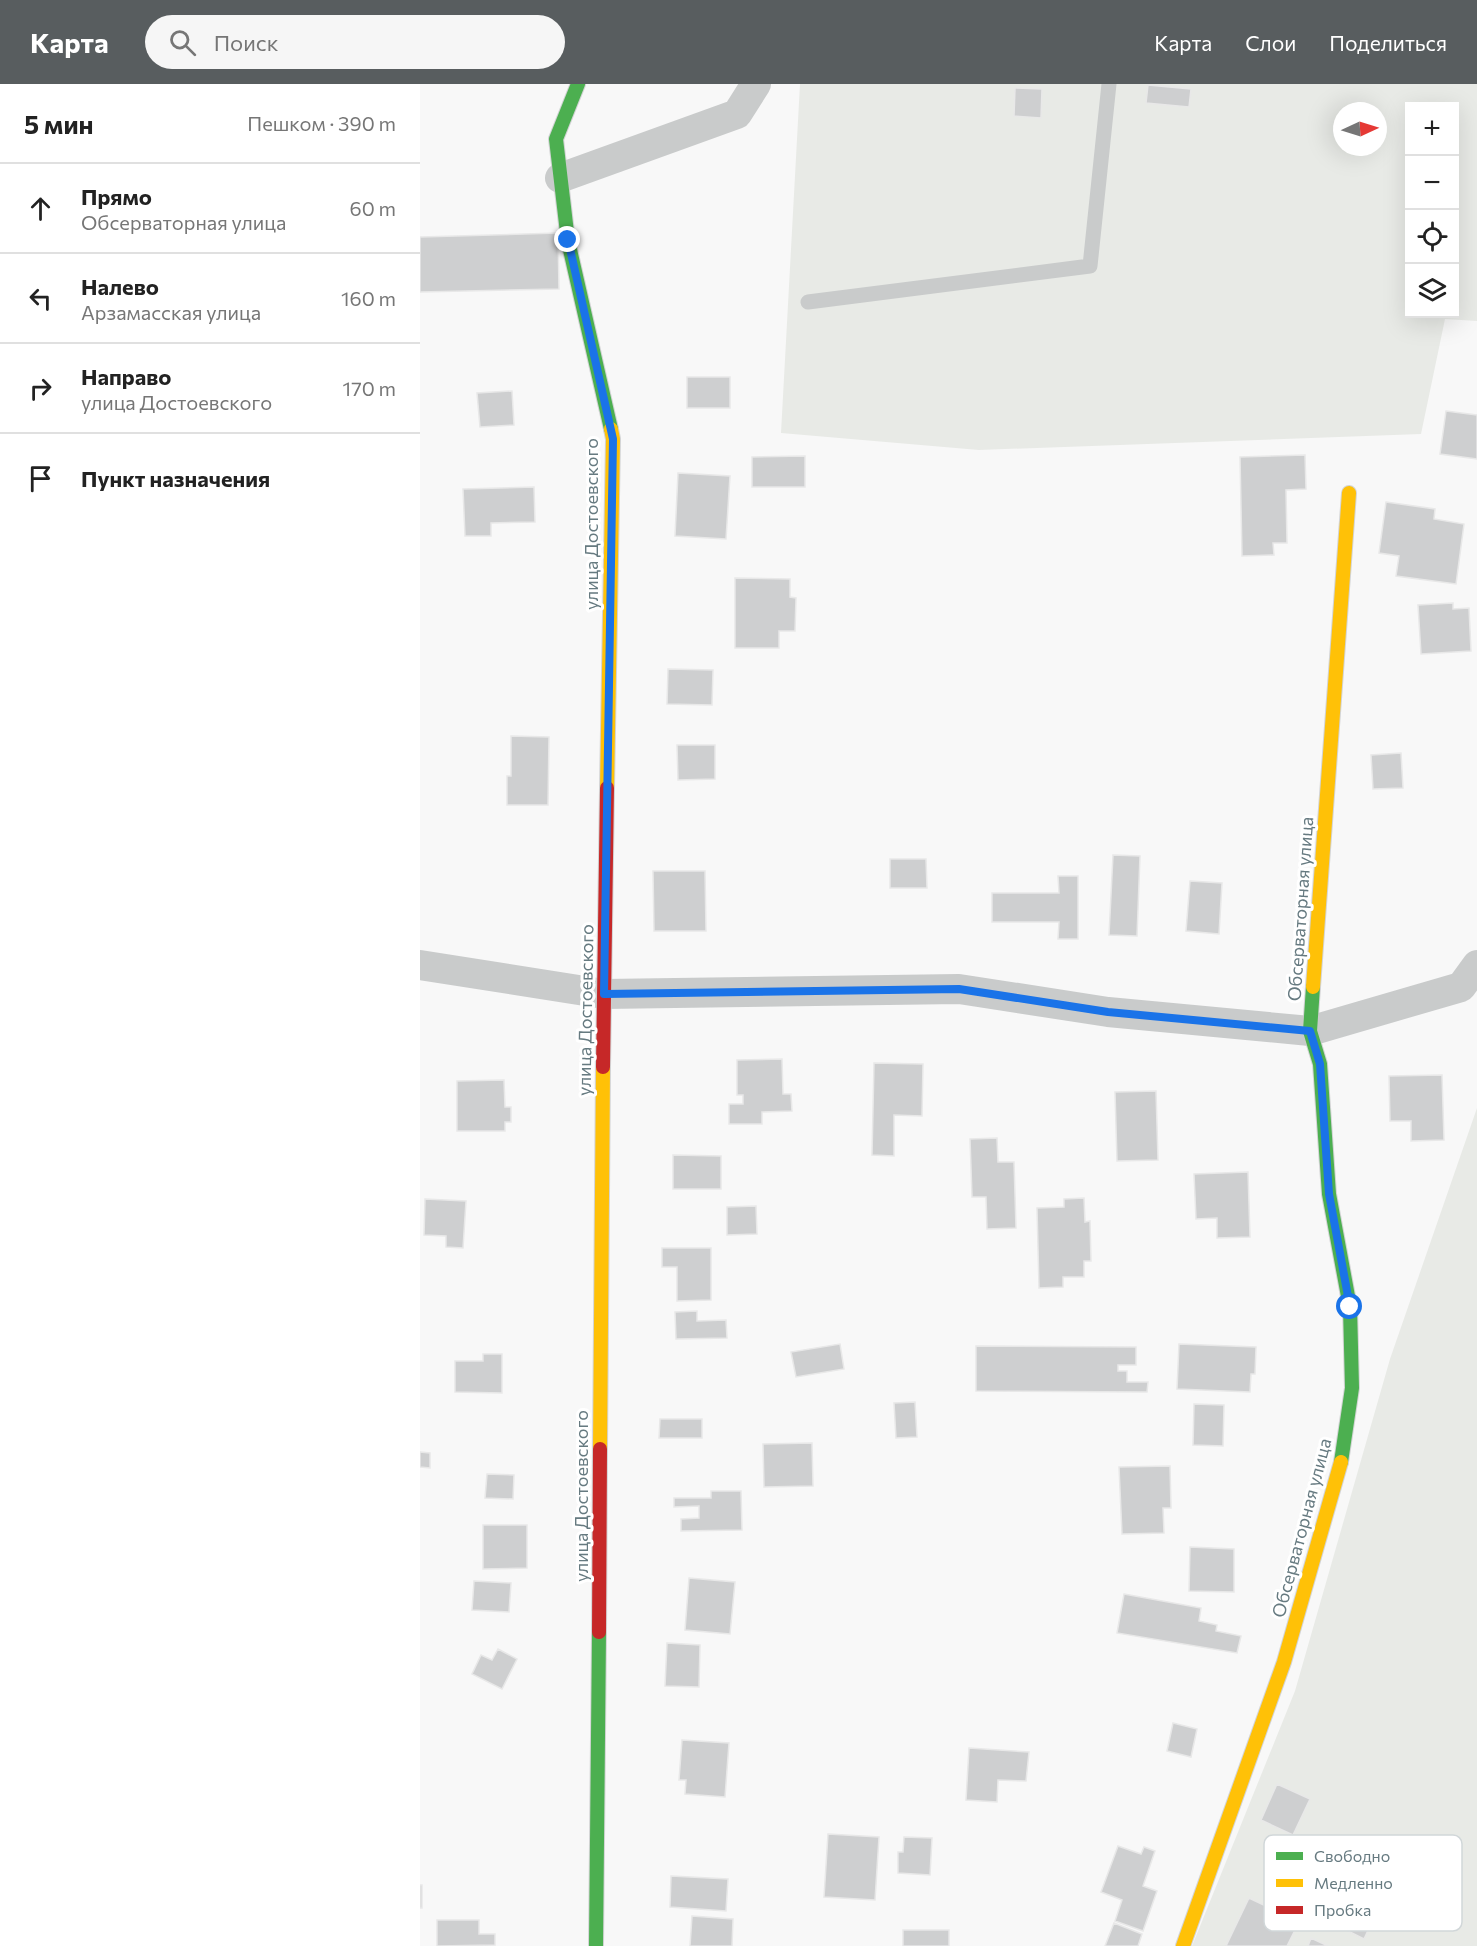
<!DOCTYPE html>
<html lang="ru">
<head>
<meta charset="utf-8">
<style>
  :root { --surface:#fff; --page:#f6f6f6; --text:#222; --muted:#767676; --line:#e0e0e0; --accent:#585d5f }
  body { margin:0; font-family:Commissioner,sans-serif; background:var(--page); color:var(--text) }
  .controls { position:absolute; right:18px; top:18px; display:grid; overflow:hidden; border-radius:0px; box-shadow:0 6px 24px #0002 }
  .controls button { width:54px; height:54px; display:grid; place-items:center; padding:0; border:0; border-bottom:2px solid var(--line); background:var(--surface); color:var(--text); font:30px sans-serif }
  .compass { position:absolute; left:913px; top:18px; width:54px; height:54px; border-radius:50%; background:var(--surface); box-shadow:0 6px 24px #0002; rotate:86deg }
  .stop { position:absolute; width:18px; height:18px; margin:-14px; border:4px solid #1a73e8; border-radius:50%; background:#fff }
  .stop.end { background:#1a73e8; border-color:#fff; box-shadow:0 2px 6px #0008 }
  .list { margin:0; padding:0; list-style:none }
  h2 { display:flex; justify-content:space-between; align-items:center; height:78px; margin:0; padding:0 24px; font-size:26px }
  h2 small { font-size:20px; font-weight:400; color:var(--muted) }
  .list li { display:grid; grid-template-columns:39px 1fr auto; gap:18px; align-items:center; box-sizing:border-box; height:90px; padding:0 24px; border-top:2px solid var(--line) }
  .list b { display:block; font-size:22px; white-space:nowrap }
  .list p { margin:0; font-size:20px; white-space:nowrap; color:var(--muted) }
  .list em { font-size:20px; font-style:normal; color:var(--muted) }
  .icon { flex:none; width:33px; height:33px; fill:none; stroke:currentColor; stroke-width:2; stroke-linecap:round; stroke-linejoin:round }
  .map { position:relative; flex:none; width:1057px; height:1862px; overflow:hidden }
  header { display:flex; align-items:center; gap:36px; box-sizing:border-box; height:84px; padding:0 30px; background:var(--accent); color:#fff }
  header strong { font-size:28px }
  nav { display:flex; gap:33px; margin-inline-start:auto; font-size:21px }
  .search { width:420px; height:54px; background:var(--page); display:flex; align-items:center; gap:15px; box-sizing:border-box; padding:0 21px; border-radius:33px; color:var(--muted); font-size:22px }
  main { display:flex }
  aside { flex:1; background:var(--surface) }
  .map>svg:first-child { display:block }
</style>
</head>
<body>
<header>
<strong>Карта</strong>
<div class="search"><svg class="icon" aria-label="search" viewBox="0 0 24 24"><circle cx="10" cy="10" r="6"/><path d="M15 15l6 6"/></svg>Поиск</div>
<nav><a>Карта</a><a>Слои</a><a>Поделиться</a></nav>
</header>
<main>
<aside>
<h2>5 мин<small>Пешком · 390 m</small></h2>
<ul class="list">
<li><svg class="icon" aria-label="ahead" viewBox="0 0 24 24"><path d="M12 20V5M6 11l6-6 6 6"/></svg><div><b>Прямо</b><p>Обсерваторная улица</p></div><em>60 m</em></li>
<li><svg class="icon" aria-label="left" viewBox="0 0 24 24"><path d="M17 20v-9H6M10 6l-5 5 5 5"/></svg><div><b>Налево</b><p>Арзамасская улица</p></div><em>160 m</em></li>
<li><svg class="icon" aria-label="right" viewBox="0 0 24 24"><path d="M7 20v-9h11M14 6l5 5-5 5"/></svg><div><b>Направо</b><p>улица Достоевского</p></div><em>170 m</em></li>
<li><svg class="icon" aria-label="arrive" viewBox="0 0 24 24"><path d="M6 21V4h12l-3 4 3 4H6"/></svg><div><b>Пункт назначения</b></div></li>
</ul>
</aside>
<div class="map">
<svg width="1057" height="1862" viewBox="0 0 1057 1862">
  <rect width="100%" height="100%" fill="#f8f8f8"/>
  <!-- green -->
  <path fill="#e8eae6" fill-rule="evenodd" d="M380,0h677v237l-32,-2 -24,115 -442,16 -198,-17zM990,22h44v208h-44zM922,27h36v36h-36z
    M1057,1024v838h-285l103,-255 95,-332z"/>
  <!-- building -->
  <path fill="#cecfd0" stroke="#e8e8e8" stroke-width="1.5" d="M728,1l43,4 -2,18 -43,-4z
    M595,4l27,1 -1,29 -27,-2z
    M1034,113h3l-1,52h-2z
    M138,149l1,56 -139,3v-55z
    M267,293h43v31h-43z
    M92,307l2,34 -34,2 -3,-34z
    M1026,327l31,4v44l-37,-5z
    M885,371l1,34 -20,1 1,53h-14l1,12 -32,1 -2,-99z
    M385,372v31h-53v-30z
    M258,389l52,3 -4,63 -51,-3z
    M114,403l1,35 -44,1v13h-26l-2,-47z
    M966,418l49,7 -1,10 30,5 -8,60 -60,-8 3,-20 -20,-3z
    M315,494l55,1v18l6,1 -1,33h-16v17h-44z
    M1033,519v6l16,-1 2,43 -50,3 -3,-49z
    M248,585l45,1 -1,35 -45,-1z
    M91,652l38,1 -1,68h-41v-29h4z
    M257,661h38v34l-37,1z
    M981,669l2,35 -30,1 -2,-34z
    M693,771l27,1 -3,80 -28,-1z
    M470,775h36l1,29h-37z
    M233,787h52l1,60h-52z
    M638,792h20v63h-20l1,-17h-67v-29h67z
    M770,797l32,2 -3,51 -33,-3z
    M362,975l1,35h8l1,17 -30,1v12h-33v-20h14v-9h-6v-35z
    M454,979l49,1 -1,52 -28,-1v41l-22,-1z
    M1022,991l2,65 -33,1v-20h-21l-1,-45z
    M84,996l1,27h6v15h-6v9h-48v-50z
    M736,1007l2,69 -41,1 -2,-69z
    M577,1054l1,24h16l2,66 -29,1 -1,-32h-14l-2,-58z
    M253,1071l48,1v33h-48z
    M828,1088l2,65 -33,1v-20l-21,1 -2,-45z
    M664,1114l1,24 5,-1 1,40h-7v16h-21v10l-24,1 -2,-80 27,-1v-8z
    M5,1115l41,2 -3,47 -17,-1v-11l-22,-1z
    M336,1122l1,28 -30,1v-28z
    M242,1164h49v52l-34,1v-34h-15z
    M277,1227v10l29,-1 1,18 -51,1 -1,-27z
    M420,1260l4,25 -48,8 -5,-25z
    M759,1260l77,3 -1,27h-4l-1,18 -73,-3z
    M556,1262l160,1v18h-18v6h9v11h21l-1,10 -171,-1z
    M63,1270h19v39l-47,-1v-31h28z
    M495,1318l2,35 -21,1 -2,-35z
    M774,1320l30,1 -1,41 -30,-1z
    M240,1335h42v19h-43z
    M392,1359l1,43 -49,1 -1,-43z
    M0,1368l10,1v15l-10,-1z
    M750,1382l1,42h-8l1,25 -42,1 -3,-67z
    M67,1390l27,1 -1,24 -28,-1z
    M291,1407h30l1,39 -61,1v-12l18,-1v-12l-25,1v-9h37z
    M63,1441h44v43l-44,1z
    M770,1463l44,2v43l-45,-1z
    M269,1494l46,4 -5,52 -45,-4z
    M54,1497l37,2 -2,29 -37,-2z
    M704,1510l77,14 -2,13 18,4 -1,6 25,5 -4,17 -120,-20z
    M247,1559l33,2 -1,42 -34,-1z
    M78,1565l19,10 -15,30 -30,-15 9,-19 11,5z
    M753,1639l24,6 -6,28 -24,-6z
    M262,1656l47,3 -4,54 -40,-3 1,-14h-7z
    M549,1664l60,4 -3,29 -28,-1 -1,22 -31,-2z
    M857,1700l33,15 -17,36 -32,-15z
    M408,1750l51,3 -4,63 -51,-3z
    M484,1753l28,1 -2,37 -32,-2v-21h5z
    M698,1762l23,8 3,-7 11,4 -12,35 14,5 -14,40 -28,-10 7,-21 -21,-8z
    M251,1792l57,3 -2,32 -56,-4z
    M921,1793l42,21 -19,41 -42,-21z
    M0,1801h2v23h-2z
    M829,1814l50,24 -12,24h-61z
    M272,1832l41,3 -1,27h-42z
    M17,1836h42v14h16v11l-58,1z
    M694,1839l28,11 -4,12h-33z
    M483,1846h46v16h-46z
    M891,1854l17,8h-20z"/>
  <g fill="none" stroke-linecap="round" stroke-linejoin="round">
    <!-- fast casing -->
    <g stroke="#d3d4d5" stroke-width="16">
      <path id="fast" d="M158,0l-22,55 12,102 43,188
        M893,903l-3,44 10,33 9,130 21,113 2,81 -11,74
        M176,1862l3,-314"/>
    </g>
    <!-- slow casing -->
    <g stroke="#d3d4d5" stroke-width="16">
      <path id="slow" d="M187,704l6,-349 -2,-10
        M893,903l36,-494
        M180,1365l3,-382
        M763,1862l101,-284 57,-200"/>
    </g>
    <!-- jam casing -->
    <g stroke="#d3d4d5" stroke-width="16">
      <path id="jam" d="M183,983l4,-279
        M179,1548l1,-183"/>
    </g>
    <!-- lane -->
    <path stroke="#c9cbcb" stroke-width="15" d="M388,218l282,-36 19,-182"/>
    <!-- street -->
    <path stroke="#c9cbcb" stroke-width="30" d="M140,94l177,-64 19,-30
      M0,881l184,29 355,-5 149,23 202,19 151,-44 16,-22"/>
    <!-- fast -->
    <use href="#fast" stroke="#4caf50" stroke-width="14"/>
    <!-- slow -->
    <use href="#slow" stroke="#ffc107" stroke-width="14"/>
    <!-- jam -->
    <use href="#jam" stroke="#c62828" stroke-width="14"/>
  </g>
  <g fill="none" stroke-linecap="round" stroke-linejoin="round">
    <!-- route -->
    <path stroke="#1a73e8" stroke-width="8" d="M148,156l45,199 -9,555 355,-5 149,23 202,19 10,33 9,130 21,113"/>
  </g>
  <g text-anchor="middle" stroke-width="6" stroke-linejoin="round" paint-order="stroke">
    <!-- street labels -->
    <g font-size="18" fill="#667a80" stroke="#fff">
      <text transform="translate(172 440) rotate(-90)" y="6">улица Достоевского</text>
      <text transform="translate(881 825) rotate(-86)" y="6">Обсерваторная улица</text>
      <text transform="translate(166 926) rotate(-89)" y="6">улица Достоевского</text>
      <text transform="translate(162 1412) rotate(-90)" y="6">улица Достоевского</text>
      <text transform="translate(882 1444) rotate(-75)" y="6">Обсерваторная улица</text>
    </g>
  </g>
  <!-- legend -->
  <rect x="844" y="1751" width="198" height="96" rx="9" fill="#fff" stroke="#d1d7d9" stroke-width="1.5"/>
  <rect x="856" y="1768" width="27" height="8" fill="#4caf50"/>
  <rect x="856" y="1795" width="27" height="8" fill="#ffc107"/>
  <rect x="856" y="1822" width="27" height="8" fill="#c62828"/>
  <g font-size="16" fill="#667a80">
    <text x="894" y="1778">Свободно</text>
    <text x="894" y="1805">Медленно</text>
    <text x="894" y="1832">Пробка</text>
  </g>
</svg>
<div class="controls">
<button>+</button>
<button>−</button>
<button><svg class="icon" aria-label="locate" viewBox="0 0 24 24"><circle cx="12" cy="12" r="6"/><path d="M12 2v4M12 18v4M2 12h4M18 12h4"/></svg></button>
<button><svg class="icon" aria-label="layers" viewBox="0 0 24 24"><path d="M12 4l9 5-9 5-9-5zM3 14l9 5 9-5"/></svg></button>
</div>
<svg class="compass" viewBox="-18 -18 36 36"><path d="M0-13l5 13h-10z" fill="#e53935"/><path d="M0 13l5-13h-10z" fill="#767676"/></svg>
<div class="stop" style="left:930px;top:1223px"></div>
<div class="stop end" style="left:148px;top:156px"></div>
</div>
</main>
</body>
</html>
